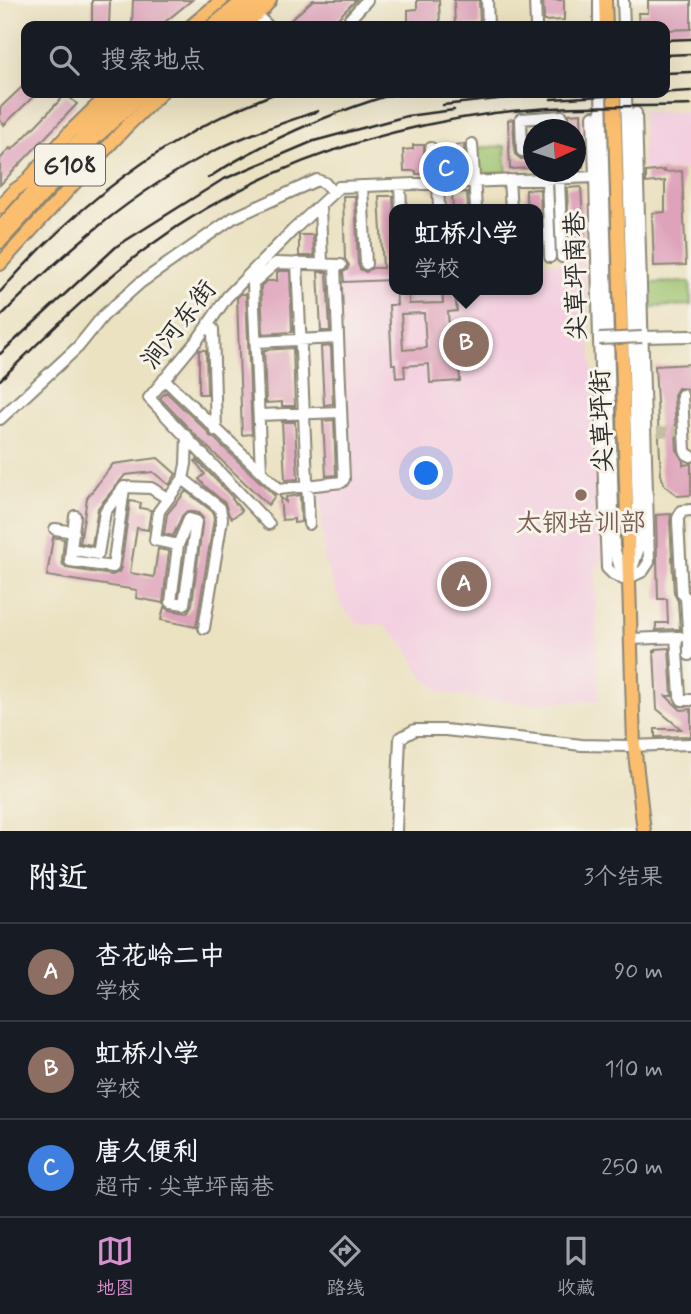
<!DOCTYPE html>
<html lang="zh">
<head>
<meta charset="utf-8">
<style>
  :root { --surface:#171b24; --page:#242831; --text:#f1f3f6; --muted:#9ea1a6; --line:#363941; --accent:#d690ce }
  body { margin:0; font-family:Mynerve,"LXGW WenKai TC",sans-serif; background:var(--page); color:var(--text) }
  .compass { position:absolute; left:523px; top:119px; width:63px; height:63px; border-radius:50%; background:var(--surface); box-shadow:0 7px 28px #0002; rotate:86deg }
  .you { position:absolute; left:427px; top:474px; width:24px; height:24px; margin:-18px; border:5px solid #fff; border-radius:50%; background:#1a73e8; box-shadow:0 0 0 10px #1a73e833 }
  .badge { display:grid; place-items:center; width:46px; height:46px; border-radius:50%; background:var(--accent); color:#fff; font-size:23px; font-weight:700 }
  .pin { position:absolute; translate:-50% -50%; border:4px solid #fff; box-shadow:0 2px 7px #0006 }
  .popup { position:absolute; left:389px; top:204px; width:154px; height:91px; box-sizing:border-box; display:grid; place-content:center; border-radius:14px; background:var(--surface); filter:drop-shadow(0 2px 5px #0005); font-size:23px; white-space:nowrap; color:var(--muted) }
  .popup b { font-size:26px; color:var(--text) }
  .popup::after { content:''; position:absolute; left:50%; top:100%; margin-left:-14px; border:14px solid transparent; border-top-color:var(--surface) }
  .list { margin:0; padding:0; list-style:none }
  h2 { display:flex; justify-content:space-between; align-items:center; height:91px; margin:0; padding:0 28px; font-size:30px }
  h2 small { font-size:23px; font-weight:400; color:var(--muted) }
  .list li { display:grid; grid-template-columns:46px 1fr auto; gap:21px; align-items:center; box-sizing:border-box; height:98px; padding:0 28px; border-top:2px solid var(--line) }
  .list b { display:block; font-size:26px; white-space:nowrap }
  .list p { margin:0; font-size:23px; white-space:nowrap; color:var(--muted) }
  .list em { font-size:23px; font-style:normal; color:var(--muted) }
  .icon { flex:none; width:38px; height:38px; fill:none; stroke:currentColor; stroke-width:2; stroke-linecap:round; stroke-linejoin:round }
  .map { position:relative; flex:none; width:691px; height:831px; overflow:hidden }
  .search { position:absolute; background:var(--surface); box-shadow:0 7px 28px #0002; left:21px; right:21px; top:21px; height:77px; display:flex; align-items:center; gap:18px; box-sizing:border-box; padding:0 24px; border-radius:14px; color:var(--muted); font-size:26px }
  .sheet { height:385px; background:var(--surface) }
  nav { display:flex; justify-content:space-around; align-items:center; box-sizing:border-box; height:98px; border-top:2px solid var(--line); background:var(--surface); font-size:19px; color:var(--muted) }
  nav a { display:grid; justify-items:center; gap:4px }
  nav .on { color:var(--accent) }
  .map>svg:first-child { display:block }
</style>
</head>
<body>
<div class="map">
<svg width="691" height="831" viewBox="0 0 691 831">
  <rect width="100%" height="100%" fill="#f7f3e8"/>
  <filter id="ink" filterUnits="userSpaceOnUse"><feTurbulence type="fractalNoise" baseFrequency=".0143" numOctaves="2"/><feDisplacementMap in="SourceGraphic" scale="14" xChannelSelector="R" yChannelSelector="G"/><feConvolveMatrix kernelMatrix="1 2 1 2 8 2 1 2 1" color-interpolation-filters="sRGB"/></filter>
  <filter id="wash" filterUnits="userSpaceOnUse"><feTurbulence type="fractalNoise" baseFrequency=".00686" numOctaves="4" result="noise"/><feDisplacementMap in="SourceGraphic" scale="28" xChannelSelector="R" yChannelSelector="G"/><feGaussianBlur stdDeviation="1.57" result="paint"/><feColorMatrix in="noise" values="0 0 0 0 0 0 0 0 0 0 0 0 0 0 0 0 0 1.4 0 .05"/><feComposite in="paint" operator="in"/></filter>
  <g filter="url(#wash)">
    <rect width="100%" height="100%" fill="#ebe2c2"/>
    <!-- built -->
    <path fill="#f3cfe0" d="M691,111v58l-48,1 -1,-58z
      M584,262l12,159 6,145 -7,1 4,133 -65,3 -57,-4 -37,-7 -16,-14 -16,-28 -11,-14 -15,-12 -22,1 -18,-18 -18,-47 -4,-71 27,-3 -9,-218 56,-1v23h144v-27z"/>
    <!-- green -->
    <path fill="#9dc36e" stroke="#64774c" stroke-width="2" d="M505,146l2,27 -31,2 -2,-27z
      M690,282l1,23 -41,2 -1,-24z"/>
    <g id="blocks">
      <!-- building -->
      <path fill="#dea3bb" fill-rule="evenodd" d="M92,0h18l-1,26h-17z
        M133,0h59l-32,26h-28z
        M313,0h43l-26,26h-46z
        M417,0h22l1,26h-12v-3l-20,1v-14l9,-1z
        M454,0h25l1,26h-25z
        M543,0h21v20l-20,1z
        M648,0h43v29l-26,1v-4h-26l-1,-13h10z
        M26,83v10h11l-33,32 -4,-5v-12z
        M66,94l11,10 -77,81v-26l10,-11 2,2z
        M581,113l2,54h-7v-37h-6l-1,-16z
        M513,119l2,35 6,5h13v9l-24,1 -2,-49z
        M464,144l2,29 -7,1 -1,-4h-11l-1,-21 10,-1v-3z
        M413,145h11v29h-8v-3h-12l-1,-21 10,-1z
        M664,170v2l18,-1 4,94 -32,1 -2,-53 13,-1v-31l-19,2v-11z
        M581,187l4,69 -15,1 -3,-69z
        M540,189l2,65h-4v-45h-11l-1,-12v-7z
        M467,192l1,17h-15l-1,-16z
        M343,196h12l3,68 2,5 6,3 6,-4h11l-4,-72h14l1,17v47l-4,1 1,19 -47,2 -1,-10 4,-2 2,-5 -4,-6z
        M299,235h14l1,21h-15z
        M279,271h11l2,61 -29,2 -2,-48 6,-5h10v-8z
        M318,272h9l3,59h-9z
        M396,290h13v14l34,-1 -1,-13h12l3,21 -9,1 3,52 8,-1 1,18 -30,2 -1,-19 -25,2 1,11 -9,1 -1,-14h-3l-3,-59h8zM424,313l2,35 -23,2 -2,-36z
        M241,294h5l6,140 -10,1 -5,-137z
        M331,346l2,58 -9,1 -3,-58z
        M293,348l2,58h-13v-4l-16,1 -2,-53z
        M199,350h7l1,44h-8z
        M691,364v25l-13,-1 -4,7 3,56 6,10v4l8,-1v31l-13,1 -13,-10 -4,-11 -6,-109z
        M166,392l42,40 2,4 5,3 60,57 -7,9 -70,-67 -38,-40z
        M334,420l2,55 -10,1 -3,-55z
        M282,422h13l3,57 -13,1z
        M158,458l18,16 -7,11 -16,-13 -28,3 -27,33 -6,37 -12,-2 7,-45 26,-34z
        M197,460l36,38 -1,1 10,12 -10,7 -3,-3 -4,-12 -19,-16 -7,-8 6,-5 -10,-13z
        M186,491l27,21 1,7 -18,108 -35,-7 3,-13 6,3 17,3 5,-8 11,-87 -5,-5 -11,-2 -5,5 -9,20 -9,-2 3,-20z
        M300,495l1,27 -7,1v-4l-12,1 -2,-23 6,5v-5z
        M130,501l11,2 -1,5 11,2 -3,20 -11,-2 -7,45 24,4 4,-28 11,2 -6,52 -27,-5 1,-8 -90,-14 6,-39 11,2 -2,22 1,4 3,3 46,7 7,-3 2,-4z
        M671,514l-1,8 4,71 4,8 2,28 -24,1v-7h12l-1,-24h-9l-2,-84z
        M669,648l3,48h-6l15,14 10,-1v27l-36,1v-8h26l-24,-20 -3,-58h2v-2z"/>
    </g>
  </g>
  <g filter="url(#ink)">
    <use href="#blocks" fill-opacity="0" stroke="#8b8676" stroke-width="2"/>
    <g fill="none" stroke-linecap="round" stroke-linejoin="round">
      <!-- minor-tunnel -->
      <path stroke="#c5bda4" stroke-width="10" stroke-dasharray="10 5" stroke-linecap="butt" d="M658,432l23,-1"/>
      <!-- minor casing -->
      <g stroke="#8b8676" stroke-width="14">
        <path id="minor" d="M487,0l1,26
          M535,0l1,26
          M599,0v26
          M623,0l1,26
          M256,15l12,11
          M349,20l18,-20
          M601,93l13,454 9,32
          M626,93l13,455 -8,24
          M593,116l2,61
          M472,144l4,65
          M431,148l1,35
          M534,151h-12l-1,-32 41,-3v14
          M559,178l3,79
          M547,179l3,78
          M509,180l2,29
          M438,183l1,26
          M400,185l1,24
          M362,186l4,78
          M320,205l2,59
          M297,263l12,261
          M213,329l3,102
          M642,337l49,-1
          M256,342l82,-4
          M164,379l115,110 63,-7 2,-3 -9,-214
          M682,395l3,55 2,4 4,2
          M259,415l82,-3
          M0,419l78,-72 25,-31 37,-33 93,-65 84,-38 8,3 8,10
          M261,471l-8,-188 23,-20 65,2
          M183,479l37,29 2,11 -18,109
          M75,516l-4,33 27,5 7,-42 19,-25 27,1 16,10
          M189,519l7,2 -12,83 -13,-2 7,-57z
          M269,524l-120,-126 49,-59 29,-42 65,-66 47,-44 256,-10 4,162 8,229 6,6 10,5
          M55,529l19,3
          M178,545l-23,-5 4,-29 24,-32 3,-15 1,-28
          M71,549l-1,12 43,6 11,-78
          M629,578l14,-7 6,-9 -13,-449
          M676,637l4,59 2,4h9
          M631,639l49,-2
          M689,655v-12l-3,-45 -4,-5 -4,-71v-4l4,-7 9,-1
          M396,831l4,-93 15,-8h30l137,15 46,1 63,-2"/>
      </g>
      <!-- major casing -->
      <g stroke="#8b8676" stroke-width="16">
        <path id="major" d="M605,0l1,26
          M191,26l31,-26
          M212,26l32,-26
          M228,26l29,-26
          M242,26l21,-17 7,-9
          M614,93l20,652 10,86
          M0,207l15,-17 10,-7 45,-51 40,-39
          M0,228l91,-101 37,-34
          M0,242l94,-103 50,-46
          M0,264l125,-136 36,-35"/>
      </g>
      <!-- minor -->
      <use href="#minor" stroke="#fff" stroke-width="10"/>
      <!-- major -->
      <use href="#major" stroke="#fbbe6e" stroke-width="12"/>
      <!-- rail -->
      <path stroke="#2b2b2b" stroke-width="2.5" d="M665,40l26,-1
        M665,55l26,-1
        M665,73l26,-1
        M551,99l140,-8
        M443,105l110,-12
        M208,178c58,-38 122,-65 188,-85
        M0,292c53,-60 114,-115 184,-155 29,-18 60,-31 92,-44
        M0,317c63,-64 133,-126 214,-166 34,-17 69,-28 104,-40
        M0,354l117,-108 105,-66 92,-39 93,-25 47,-6
        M0,380c49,-47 96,-95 151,-135 101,-75 220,-115 343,-132 65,-8 132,-6 197,-8"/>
      <!-- minor-bridge casing -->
      <g stroke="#8b8676" stroke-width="14" stroke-linecap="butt">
        <path id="minor-bridge" d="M599,339l43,-2"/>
      </g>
      <!-- minor-bridge -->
      <use href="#minor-bridge" stroke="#fff" stroke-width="10"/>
    </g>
  </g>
  <!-- markers -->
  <circle fill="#8d6e63" stroke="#f7f3e8" stroke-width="2.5" cx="581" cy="495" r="7"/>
  <g text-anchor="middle" stroke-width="6" stroke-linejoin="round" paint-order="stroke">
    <!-- shield labels -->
    <rect fill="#f7f3e8" stroke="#686764" stroke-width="2" x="35" y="144.5" width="70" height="41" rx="5"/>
    <g font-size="24" font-weight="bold" fill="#2b2b2b">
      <text x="70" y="173">G108</text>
    </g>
    <!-- street labels -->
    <g font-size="26" fill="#2b2b2b" stroke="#f7f3e8">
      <text transform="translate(575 276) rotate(-91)" y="9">尖草坪南巷</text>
      <text transform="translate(178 324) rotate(-52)" y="9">涧河东街</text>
      <text transform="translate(601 421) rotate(-92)" y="9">尖草坪街</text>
    </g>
    <!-- education labels -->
    <g font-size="26" fill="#785e54" stroke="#f7f3e8">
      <text x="581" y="531">太钢培训部</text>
    </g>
  </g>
</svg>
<svg class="compass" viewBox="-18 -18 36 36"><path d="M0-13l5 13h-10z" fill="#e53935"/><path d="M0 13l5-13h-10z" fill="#9ea1a6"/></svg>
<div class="you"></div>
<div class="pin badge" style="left:464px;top:584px;background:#8d6e63">A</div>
<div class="pin badge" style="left:466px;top:344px;background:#8d6e63">B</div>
<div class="popup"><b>虹桥小学</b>学校</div>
<div class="pin badge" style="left:446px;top:169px;background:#3f7fe0">C</div>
<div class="search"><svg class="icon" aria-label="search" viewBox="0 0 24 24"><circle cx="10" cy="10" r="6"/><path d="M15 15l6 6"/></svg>搜索地点</div>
</div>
<section class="sheet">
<h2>附近<small>3个结果</small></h2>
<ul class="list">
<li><span class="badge" style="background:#8d6e63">A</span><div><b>杏花岭二中</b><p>学校</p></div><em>90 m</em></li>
<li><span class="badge" style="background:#8d6e63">B</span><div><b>虹桥小学</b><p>学校</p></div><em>110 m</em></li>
<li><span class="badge" style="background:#3f7fe0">C</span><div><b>唐久便利</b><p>超市 · 尖草坪南巷</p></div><em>250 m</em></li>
</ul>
</section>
<nav>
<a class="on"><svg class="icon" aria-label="map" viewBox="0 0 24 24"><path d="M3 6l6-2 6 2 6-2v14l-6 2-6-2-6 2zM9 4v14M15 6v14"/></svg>地图</a>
<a><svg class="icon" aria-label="directions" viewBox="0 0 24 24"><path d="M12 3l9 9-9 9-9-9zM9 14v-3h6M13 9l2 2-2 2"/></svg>路线</a>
<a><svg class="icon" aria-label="saved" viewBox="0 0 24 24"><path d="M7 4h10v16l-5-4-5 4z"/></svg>收藏</a>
</nav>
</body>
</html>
